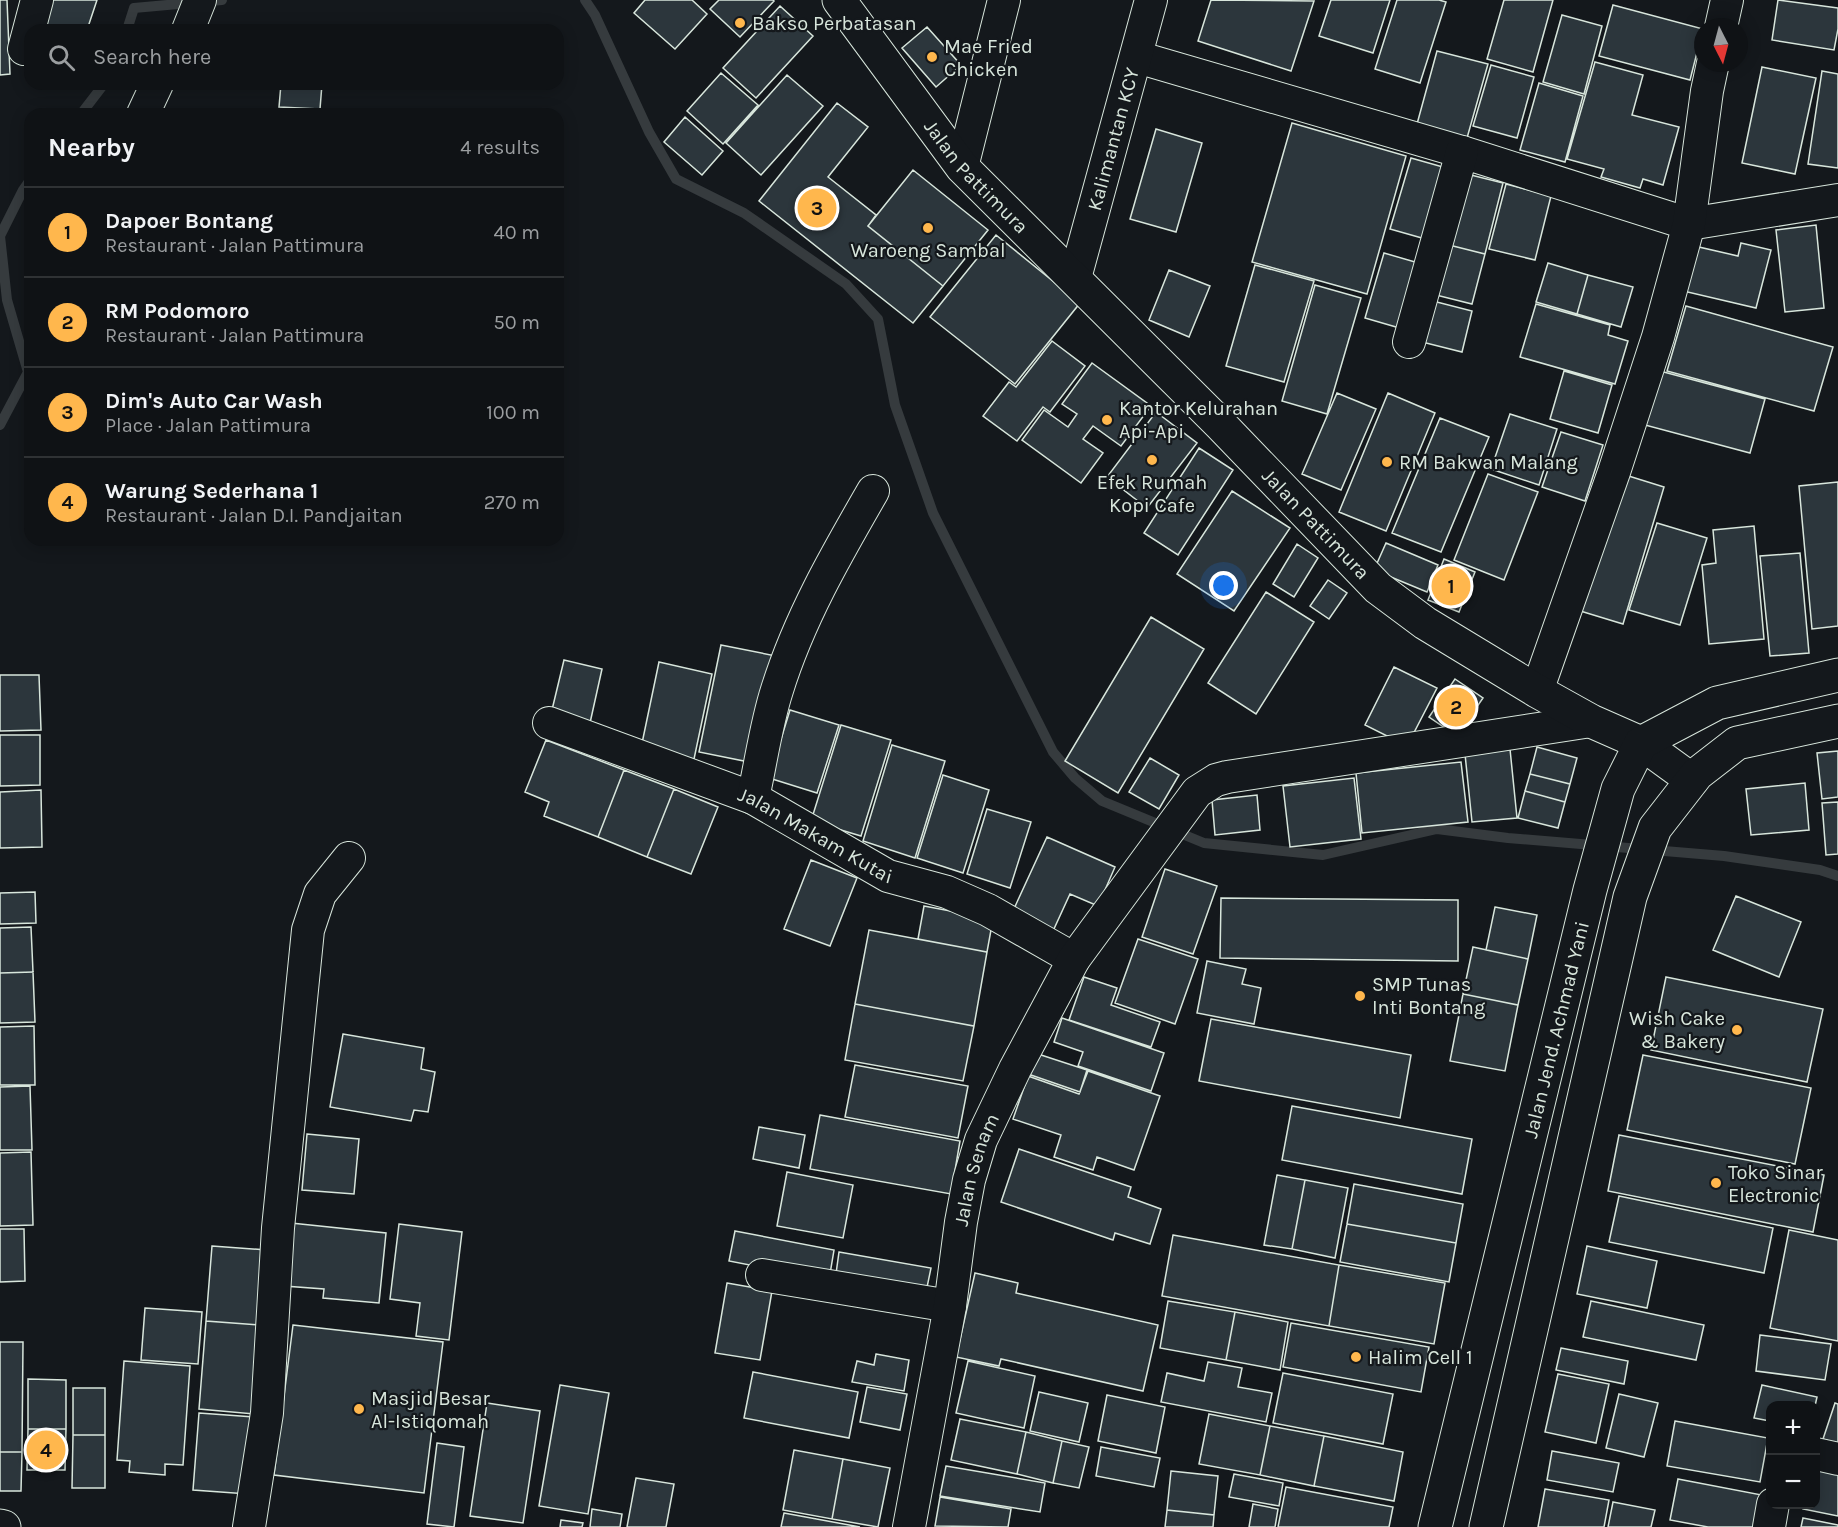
<!DOCTYPE html>
<html lang="en">
<head>
<meta charset="utf-8">
<style>
  :root { --surface:#0f1215; --page:#181b1e; --text:#f1f3f6; --muted:#9b9ea0; --line:#2f3234; --accent:#ffb74d }
  body { margin:0; font-family:Karla,sans-serif; background:var(--page); color:var(--text) }
  .controls { position:absolute; right:18px; bottom:18px; display:grid; overflow:hidden; border-radius:12px; box-shadow:0 3px 15px #0003 }
  .controls button { width:54px; height:54px; display:grid; place-items:center; padding:0; border:0; border-bottom:2px solid var(--line); background:var(--surface); color:var(--text); font:30px sans-serif }
  .compass { position:absolute; left:1694px; top:18px; width:54px; height:54px; border-radius:50%; background:var(--surface); box-shadow:0 3px 15px #0003; rotate:174deg }
  .you { position:absolute; left:1224px; top:586px; width:21px; height:21px; margin:-15px; border:4px solid #fff; border-radius:50%; background:#1a73e8; box-shadow:0 0 0 9px #1a73e833 }
  .badge { display:grid; place-items:center; width:39px; height:39px; border-radius:50%; background:var(--accent); color:#111; font-size:20px; font-weight:700 }
  .pin { position:absolute; translate:-50% -50%; border:3px solid #fff; box-shadow:0 2px 6px #0006 }
  .list { margin:0; padding:0; list-style:none }
  h2 { display:flex; justify-content:space-between; align-items:center; height:78px; margin:0; padding:0 24px; font-size:26px }
  h2 small { font-size:20px; font-weight:400; color:var(--muted) }
  .list li { display:grid; grid-template-columns:39px 1fr auto; gap:18px; align-items:center; box-sizing:border-box; height:90px; padding:0 24px; border-top:2px solid var(--line) }
  .list b { display:block; font-size:22px; white-space:nowrap }
  .list p { margin:0; font-size:20px; white-space:nowrap; color:var(--muted) }
  .list em { font-size:20px; font-style:normal; color:var(--muted) }
  .icon { flex:none; width:33px; height:33px; fill:none; stroke:currentColor; stroke-width:2; stroke-linecap:round; stroke-linejoin:round }
  .map { position:relative; flex:none; width:1838px; height:1527px; overflow:hidden }
  .search { position:absolute; background:var(--surface); box-shadow:0 3px 15px #0003; left:24px; top:24px; width:540px; height:66px; display:flex; align-items:center; gap:15px; box-sizing:border-box; padding:0 21px; border-radius:18px; color:var(--muted); font-size:22px }
  .panel { position:absolute; background:var(--surface); box-shadow:0 3px 15px #0003; left:24px; top:108px; width:540px; height:438px; border-radius:18px }
  .map>svg:first-child { display:block }
</style>
</head>
<body>
<div class="map">
<svg width="1838" height="1527" viewBox="0 0 1838 1527">
  <rect width="100%" height="100%" fill="#14181c"/>
  <g fill="none" stroke-linecap="round" stroke-linejoin="round">
    <!-- stream -->
    <path stroke="#363b3e" stroke-width="10" d="M585,0l10,15 54,117 27,47 68,34 102,71 32,35 17,86 38,108 120,239 22,26 27,23 102,42 119,12 114,-26 71,9 216,18 96,14 18,6
      M127,30l7,-22 88,-8
      M81,114l23,-30
      M0,425l28,-53 -21,-72 -7,-64 23,-46 7,-10"/>
  </g>
  <!-- building -->
  <path fill="#2c363c" stroke="#d8e6dc" stroke-width="1.5" d="M0,0h7l3,74 -10,1z
    M50,0h47l-10,30h-27l-18,-6z
    M645,0h47l15,14 -32,35 -41,-36z
    M719,0h54l1,1 -34,36 -30,-28z
    M1211,0l103,1 -23,70 -93,-30z
    M1331,0h59l-17,53 -54,-17z
    M1397,0h42l7,2 -26,81 -45,-14z
    M1504,0h49l-20,72 -46,-13z
    M1778,0l60,8v21l-4,21 -62,-10z
    M1613,5l90,24 -13,51 -91,-24z
    M780,6l33,30 -57,62 -33,-30z
    M1562,15l40,11 -18,68 -41,-12z
    M927,27l34,38 -25,22 -34,-39z
    M1437,51l51,13 -21,74 -50,-14z
    M1595,62l48,13 -11,40 47,12 -16,58 -20,-6 -3,9 -39,-11 3,-8 -37,-10z
    M1491,65l43,12 -17,61 -44,-12z
    M1762,67l54,11 -21,96 -53,-11z
    M1822,71l16,3v94l-30,-4z
    M721,73l37,32 -35,39 -36,-33z
    M787,75l36,31 -62,69 -35,-32z
    M1539,83l44,13 -18,66 -45,-12z
    M281,84h41l-2,25 -41,-2z
    M837,103l31,24 -40,50 48,38 -8,11 75,60 -30,37 -154,-122z
    M685,117l38,34 -21,24 -38,-33z
    M1292,123l114,33 -39,138 -115,-32z
    M1156,129l46,14 -26,89 -46,-13z
    M1411,158l39,11 -21,71 -39,-11z
    M913,170l75,60 -45,56 -75,-60z
    M1463,173l40,10 -18,71 -40,-10z
    M1506,184l45,12 -16,64 -46,-11z
    M1816,225l8,83 -39,4 -9,-82z
    M996,235l84,68 -65,81 -85,-67z
    M1741,243l30,7 -15,58 -77,-18 11,-45 48,11z
    M1445,244l40,10 -13,50 -40,-10z
    M1384,253l38,11 -19,65 -38,-11z
    M1548,263l40,12 -11,39 -41,-12z
    M1255,265l59,16 -30,101 -58,-16z
    M1169,270l41,16 -21,51 -40,-17z
    M1588,275l45,12 -12,40 -44,-13z
    M1315,285l46,13 -34,116 -45,-13z
    M1429,300l43,11 -10,41 -44,-11z
    M1536,304l74,21 -2,10 20,6 -13,43 -95,-27z
    M1686,306l147,41 -19,64 -147,-40z
    M1052,341l33,25 -35,46 -7,-5 -26,34 -34,-25 26,-34 7,5z
    M1092,363l59,43 -30,40 -28,-20 -10,13 20,14 -22,30 -59,-43 22,-30 24,17 9,-13 -15,-10z
    M1564,371l48,14 -14,48 -48,-14z
    M1660,371l105,28 -15,54 -105,-28z
    M1337,393l39,16 -35,81 -39,-16z
    M1388,393l47,20 -49,118 -47,-19z
    M1156,412l41,31 -50,65 -40,-31z
    M1510,414l47,15 -18,56 -48,-16z
    M1440,418l49,19 -48,115 -49,-19z
    M1561,432l42,13 -18,56 -43,-14z
    M1199,448l34,22 -55,85 -34,-22z
    M1619,473l45,14 -41,137 -46,-14z
    M1488,474l50,18 -34,88 -50,-20z
    M1838,482v144l-26,3 -13,-143z
    M1232,491l58,37 -56,83 -57,-37z
    M1657,523l50,15 -27,87 -51,-15z
    M1754,526l10,113 -55,5 -7,-79 14,-2 -3,-33z
    M1386,543l52,22 -11,27 -53,-22z
    M1297,544l21,14 -24,39 -21,-13z
    M1800,553l9,100 -39,3 -10,-100z
    M1444,559l31,13 -16,40 -31,-12z
    M1328,580l19,13 -18,26 -19,-13z
    M1266,592l48,30 -58,92 -48,-31z
    M1151,617l53,32 -86,144 -53,-32z
    M721,645l55,11 -22,107 -55,-11z
    M564,660l38,9 -12,54 -39,-9z
    M659,662l53,12 -18,85 -53,-11z
    M1394,667l43,21 -30,58 -42,-21z
    M0,675h39l2,55 -41,1z
    M1455,679l28,19 -26,38 -28,-19z
    M790,710l49,15 -22,68 -48,-15z
    M841,725l50,15 -30,96 -50,-15z
    M0,735h40v50l-40,1z
    M546,740l78,30 -26,67 -54,-21 5,-14 -24,-10z
    M892,745l53,16 -30,97 -52,-17z
    M1537,747l40,11 -7,26 -40,-10z
    M1510,749l7,69 -45,4 -7,-68z
    M1838,751v46l-16,2 -5,-46z
    M1150,758l29,17 -20,34 -30,-17z
    M1461,762l7,60 -106,11 -6,-60z
    M624,770l50,19 -27,68 -49,-20z
    M1530,774l40,10 -5,18 -40,-11z
    M943,775l46,15 -26,83 -46,-15z
    M1354,778l7,61 -71,8 -7,-61z
    M1805,783l4,47 -58,5 -5,-46z
    M674,789l44,18 -27,67 -44,-17z
    M41,790l1,57 -42,1v-56z
    M1525,791l40,11 -7,26 -40,-10z
    M1257,795l3,35 -45,5 -3,-35z
    M1838,802v52l-12,1 -4,-52z
    M987,809l44,13 -21,66 -43,-14z
    M1047,837l68,30 -17,39 -28,-12 -17,37 -41,-18z
    M811,860l46,18 -27,68 -46,-17z
    M1165,869l52,17 -24,68 -51,-17z
    M35,892l1,31 -36,1v-31z
    M1736,896l65,26 -22,55 -66,-27z
    M1221,898l237,2v61l-238,-3z
    M924,906l69,13 -6,33 -69,-13z
    M1495,907l42,8 -9,44 -42,-9z
    M31,927l2,45 -33,1v-45z
    M869,930l118,22 -13,74 -119,-22z
    M1138,939l60,20 -23,65 -60,-21z
    M1473,947l55,12 -10,46 -55,-11z
    M1207,961l39,8 -4,15 19,4 -7,36 -57,-11z
    M33,972l2,50 -35,1v-50z
    M1084,977l33,11 -6,17 49,17 -9,25 -82,-27z
    M1666,977l157,32 -16,73 -156,-32z
    M1463,994l55,11 -13,66 -55,-10z
    M855,1004l119,22 -11,55 -118,-21z
    M1062,1018l102,35 -13,38 -73,-25 5,-14 -29,-10z
    M1211,1019l200,36 -11,63 -201,-37z
    M34,1026l1,59h-35v-58z
    M343,1034l81,14 -3,21 14,3 -7,40 -14,-2 -3,11 -81,-14z
    M1035,1053l52,17 -7,22 -52,-18z
    M1643,1055l168,33 -16,76 -168,-34z
    M855,1065l113,21 -10,52 -113,-21z
    M1088,1071l72,25 -26,74 -37,-13 -4,13 -39,-13 7,-22 -48,-16 15,-43 51,18z
    M30,1086l2,64h-32v-63z
    M1292,1106l180,33 -10,55 -180,-34z
    M820,1115l140,26 -9,53 -141,-25z
    M759,1127l46,8 -6,33 -46,-9z
    M307,1134l52,5 -5,55 -52,-4z
    M1619,1135l205,40 -11,57 -205,-41z
    M1019,1149l112,38 -3,10 33,12 -11,35 -35,-11 -2,7 -112,-38z
    M31,1152l2,73 -33,1v-73z
    M787,1172l66,13 -10,53 -66,-12z
    M1277,1175l28,5 -13,69 -28,-4z
    M1305,1180l43,8 -13,70 -43,-9z
    M1354,1184l109,20 -7,39 -109,-19z
    M1619,1196l154,32 -9,45 -155,-31z
    M291,1223l95,10 -7,70 -56,-5 1,-9 -40,-3z
    M399,1224l63,8 -13,108 -33,-4 4,-33 -30,-4z
    M1347,1224l109,19 -7,39 -109,-20z
    M0,1229h24l1,52 -25,1z
    M1789,1230l49,10v101l-68,-13z
    M735,1231l99,19 -5,30 -100,-19z
    M1173,1235l166,30 -10,61 -167,-30z
    M212,1246l55,4 -6,75 -55,-4z
    M1587,1246l70,15 -10,47 -70,-14z
    M839,1252l92,16 -6,29 -90,-16z
    M1339,1265l106,18 -11,61 -105,-18z
    M975,1273l43,10 -2,10 142,32 -15,66 -142,-32 -2,7 -43,-9z
    M727,1283l45,8 -12,69 -45,-7z
    M1168,1301l67,11 -9,48 -66,-12z
    M1591,1301l113,24 -8,35 -113,-23z
    M145,1308l57,4 -4,52 -57,-4z
    M1235,1312l53,10 -8,48 -54,-10z
    M206,1321l55,4 -7,89 -55,-5z
    M1291,1323l138,24 -8,45 -138,-25z
    M293,1325l150,17 -19,151 -150,-18z
    M1760,1335l71,9 -6,36 -69,-9z
    M0,1342h23l-1,110h-22z
    M1561,1348l67,13 -4,23 -68,-14z
    M876,1354l33,6 -5,31 -52,-9 5,-21 17,4z
    M124,1361l66,5 -7,99 -18,-1v11l-36,-3 1,-11 -13,-1z
    M968,1361l67,15 -11,52 -68,-15z
    M1208,1362l34,6 -4,19 34,6 -6,29 -105,-20 6,-29 37,8z
    M753,1372l105,20 -9,46 -105,-20z
    M1283,1373l110,21 -10,50 -110,-21z
    M1558,1374l51,10 -13,59 -51,-11z
    M28,1379l38,1v49h-38z
    M560,1385l49,8 -21,121 -49,-8z
    M1762,1385l55,12 -2,9h-45v15l-16,-3z
    M867,1387l40,7 -7,36 -40,-8z
    M73,1388h32v47h-32z
    M1039,1392l49,11 -9,39 -49,-11z
    M1619,1394l39,9 -14,54 -38,-9z
    M1107,1395l58,12 -9,46 -58,-12z
    M487,1403l53,8 -17,112 -53,-7z
    M1835,1403l3,1v40l-15,-5z
    M199,1413l55,4 -6,77 -55,-4z
    M1209,1414l61,12 -10,49 -61,-11z
    M960,1419l66,13 -9,42 -66,-14z
    M1675,1421l93,17 -8,44 -93,-16z
    M1270,1426l54,10 -10,50 -54,-11z
    M28,1429h38l-1,41h-38z
    M1026,1432l36,9 -9,42 -36,-9z
    M73,1435h32v53h-33z
    M1324,1436l79,16 -9,49 -80,-15z
    M1062,1441l27,6 -10,41 -26,-5z
    M437,1443l27,4 -10,80 -27,-3z
    M1101,1447l59,11 -6,29 -58,-11z
    M794,1450l49,9 -11,60 -49,-9z
    M1552,1451l67,12 -6,29 -66,-12z
    M0,1452h22l-1,39h-21z
    M843,1459l47,9 -12,59 -46,-8z
    M946,1466l99,17 -5,29 -100,-16z
    M1816,1469l22,4v43l-35,-7 1,-5h12z
    M1171,1471l47,5 -4,39 -47,-5z
    M1234,1474l49,9 -4,23 -50,-9z
    M636,1478l38,6 -8,43h-39z
    M1678,1479l89,17 -5,31h-54l-38,-7z
    M1286,1487l107,20 -4,20h-111z
    M1545,1489l64,11 -5,27h-66z
    M940,1497l71,12 -3,18 -73,-1z
    M1613,1502l42,8 -4,17h-43z
    M1253,1504l25,5 -3,18h-26z
    M592,1509l30,5 -2,13h-30z
    M1167,1510l47,5 -1,12h-48z
    M784,1513l76,14h-79z
    M1803,1518l35,7v2h-37z
    M561,1520l22,3 -1,4h-22z"/>
  <g fill="none" stroke-linecap="round" stroke-linejoin="round">
    <!-- minor casing -->
    <g stroke="#d8e6dc" stroke-width="34">
      <g id="minor">
        <path d="M1721,27l6,-27"/>
        <path d="M188,30l12,-30"/>
        <path d="M24,49l13,-49"/>
        <path d="M1137,57l325,95 227,72 149,-24"/>
        <path d="M143,114l14,-30"/>
        <path d="M962,167l42,-167"/>
        <path id="s1" d="M1075,278l76,-278"/>
        <path d="M1409,342l53,-190"/>
        <path d="M1537,691l77,-219 44,-135 31,-113 18,-133 6,-28"/>
        <path id="s2" d="M549,723l204,75 135,78 59,16 41,18 86,49"/>
        <path d="M753,798c8,-36 13,-74 24,-108 22,-71 59,-135 96,-199"/>
        <path d="M762,1275l188,31"/>
        <path d="M1816,1454l22,5"/>
        <path d="M249,1527l18,-114 11,-185 30,-298 12,-36 29,-36"/>
        <path id="s3" d="M909,1527l41,-221 11,-84 8,-42 12,-40 34,-71 59,-110 123,-167 19,-12 11,-3 364,-56"/>
        <path d="M1769,1527l4,-23"/>
      </g>
    </g>
    <!-- tertiary casing -->
    <g stroke="#d8e6dc" stroke-width="35">
      <g id="tertiary">
        <path id="s4" d="M839,0l123,167 258,257 158,164 47,35 112,68 54,30 50,22 51,37"/>
        <path id="s5" d="M1435,1527l155,-637 28,-101 23,-46 76,-40 121,-28"/>
        <path d="M1486,1527l144,-630 25,-69 42,-54 40,-31 101,-22"/>
      </g>
    </g>
    <!-- secondary casing -->
    <g stroke="#d8e6dc" stroke-width="35">
      <path id="secondary" d="M0,1526l4,1"/>
    </g>
    <!-- minor -->
    <use href="#minor" stroke="#14181c" stroke-width="32"/>
    <!-- tertiary -->
    <use href="#tertiary" stroke="#14181c" stroke-width="33"/>
    <!-- secondary -->
    <use href="#secondary" stroke="#14181c" stroke-width="33"/>
  </g>
  <!-- markers -->
  <g fill="#ffb74d" stroke="#14181c" stroke-width="2">
    <circle cx="740" cy="23" r="6"/>
    <circle cx="932" cy="57" r="6"/>
    <circle cx="928" cy="228" r="6"/>
    <circle cx="1107" cy="420" r="6"/>
    <circle cx="1152" cy="460" r="6"/>
    <circle cx="1387" cy="462" r="6"/>
    <circle cx="1360" cy="996" r="6"/>
    <circle cx="1737" cy="1030" r="6"/>
    <circle cx="1716" cy="1183" r="6"/>
    <circle cx="1356" cy="1357" r="6"/>
    <circle cx="359" cy="1409" r="6"/>
  </g>
  <g text-anchor="middle" stroke-width="4.5" stroke-linejoin="round" paint-order="stroke">
    <!-- poi labels -->
    <g font-size="20" fill="#d8e6dc" stroke="#14181c" text-anchor="start">
      <text x="752" y="30">Bakso Perbatasan</text>
      <text x="944" y="53">Mae Fried<tspan x="944" dy="23">Chicken</tspan></text>
      <text x="928" y="257" text-anchor="middle">Waroeng Sambal</text>
      <text x="1119" y="415">Kantor Kelurahan<tspan x="1119" dy="23">Api-Api</tspan></text>
      <text x="1399" y="469">RM Bakwan Malang</text>
      <text x="1152" y="489" text-anchor="middle">Efek Rumah<tspan x="1152" dy="23">Kopi Cafe</tspan></text>
      <text x="1372" y="991">SMP Tunas<tspan x="1372" dy="23">Inti Bontang</tspan></text>
      <text x="1725" y="1025" text-anchor="end">Wish Cake<tspan x="1725" dy="23">&amp; Bakery</tspan></text>
      <text x="1728" y="1179">Toko Sinar<tspan x="1728" dy="23">Electronic</tspan></text>
      <text x="1368" y="1364">Halim Cell 1</text>
      <text x="371" y="1405">Masjid Besar<tspan x="371" dy="23">Al-Istiqomah</tspan></text>
    </g>
    <!-- street labels -->
    <g font-size="20" fill="#d8e6dc" stroke="#14181c">
      <text dy="7" stroke="none"><textPath href="#s1" startOffset="144">Kalimantan KCY</textPath></text>
      <text dy="7" stroke="none"><textPath href="#s4" startOffset="224">Jalan Pattimura</textPath></text>
      <text dy="7" stroke="none"><textPath href="#s4" startOffset="710">Jalan Pattimura</textPath></text>
      <text dy="7" stroke="none"><textPath href="#s2" startOffset="290">Jalan Makam Kutai</textPath></text>
      <text dy="7" stroke="none"><textPath href="#s5" startOffset="512">Jalan Jend. Achmad Yani</textPath></text>
      <text dy="7" stroke="none"><textPath href="#s3" startOffset="364">Jalan Senam</textPath></text>
    </g>
  </g>
</svg>
<div class="controls">
<button>+</button>
<button>−</button>
</div>
<svg class="compass" viewBox="-18 -18 36 36"><path d="M0-13l5 13h-10z" fill="#e53935"/><path d="M0 13l5-13h-10z" fill="#9b9ea0"/></svg>
<div class="you"></div>
<div class="pin badge" style="left:1451px;top:586px">1</div>
<div class="pin badge" style="left:1456px;top:707px">2</div>
<div class="pin badge" style="left:817px;top:208px">3</div>
<div class="pin badge" style="left:46px;top:1450px">4</div>
<div class="search"><svg class="icon" aria-label="search" viewBox="0 0 24 24"><circle cx="10" cy="10" r="6"/><path d="M15 15l6 6"/></svg>Search here</div>
<section class="panel">
<h2>Nearby<small>4 results</small></h2>
<ul class="list">
<li><span class="badge">1</span><div><b>Dapoer Bontang</b><p>Restaurant · Jalan Pattimura</p></div><em>40 m</em></li>
<li><span class="badge">2</span><div><b>RM Podomoro</b><p>Restaurant · Jalan Pattimura</p></div><em>50 m</em></li>
<li><span class="badge">3</span><div><b>Dim's Auto Car Wash</b><p>Place · Jalan Pattimura</p></div><em>100 m</em></li>
<li><span class="badge">4</span><div><b>Warung Sederhana 1</b><p>Restaurant · Jalan D.I. Pandjaitan</p></div><em>270 m</em></li>
</ul>
</section>
</div>
</body>
</html>
